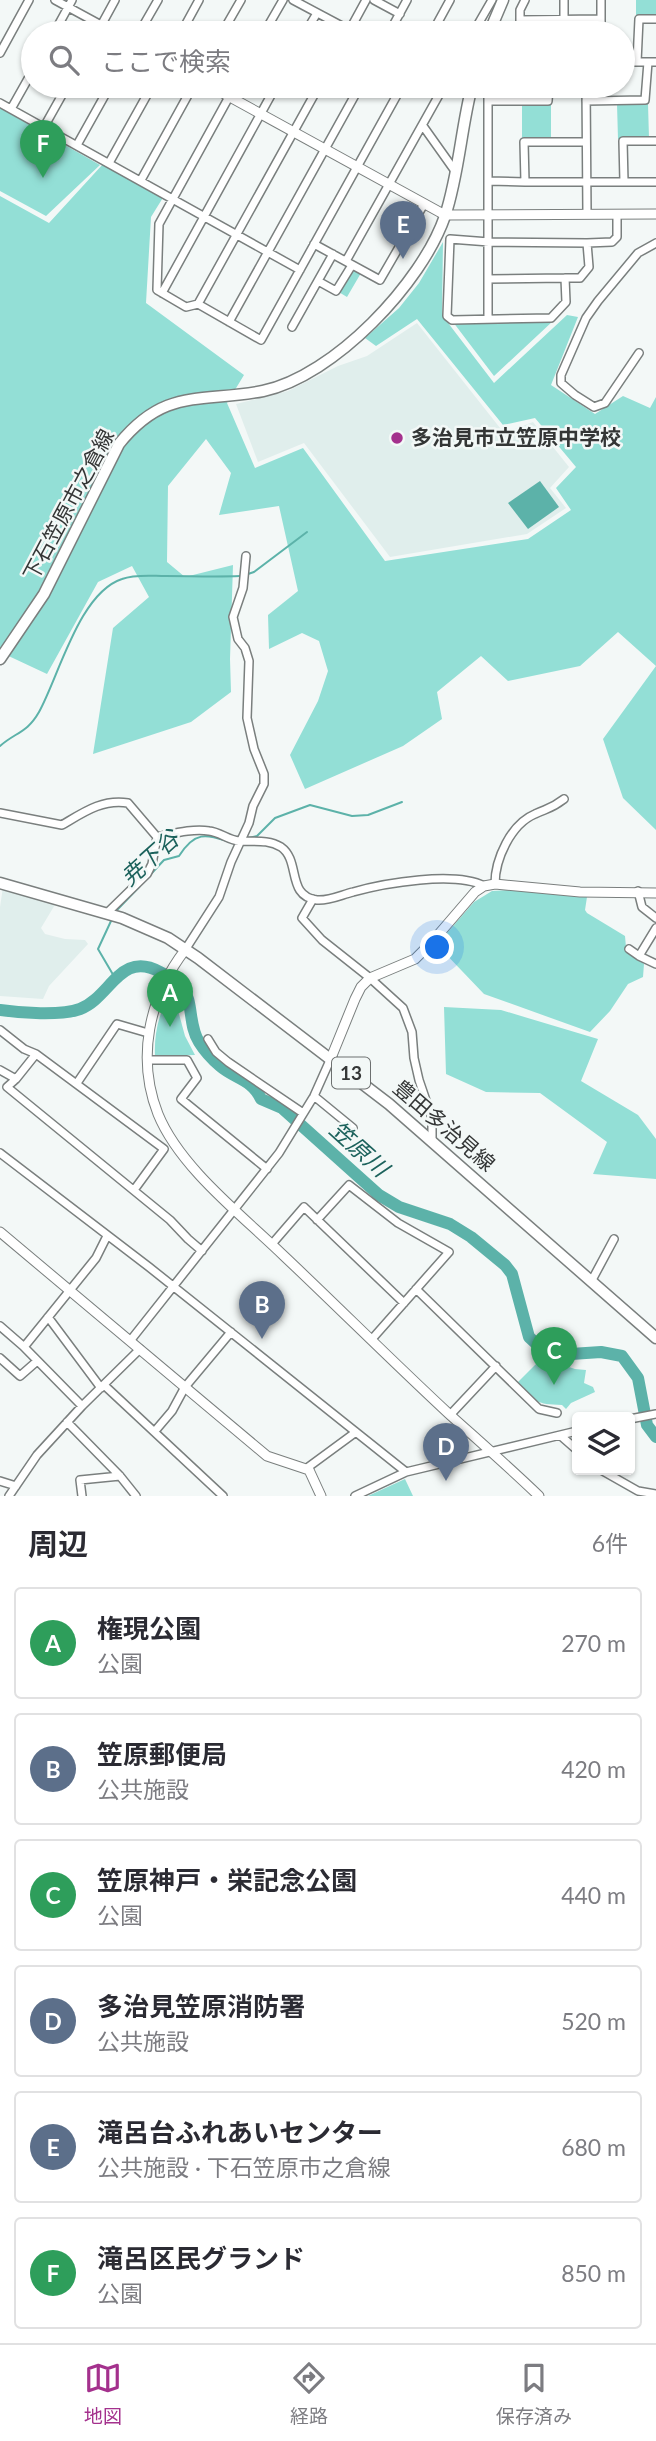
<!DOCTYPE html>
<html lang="ja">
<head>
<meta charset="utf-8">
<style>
  :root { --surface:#fff; --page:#f2f2f3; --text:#2b2b33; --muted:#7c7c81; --line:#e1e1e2; --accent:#a4318d }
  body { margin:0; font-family:Lato,"Noto Sans JP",sans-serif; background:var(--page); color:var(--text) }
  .controls { position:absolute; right:21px; bottom:21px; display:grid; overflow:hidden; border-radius:7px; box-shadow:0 2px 5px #0004 }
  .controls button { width:63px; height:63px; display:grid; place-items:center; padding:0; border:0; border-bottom:2px solid var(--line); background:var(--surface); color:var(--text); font:35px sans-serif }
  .you { position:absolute; left:438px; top:948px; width:24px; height:24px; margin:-18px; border:5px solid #fff; border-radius:50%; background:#1a73e8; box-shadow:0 0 0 10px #1a73e833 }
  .badge { display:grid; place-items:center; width:46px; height:46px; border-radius:50%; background:var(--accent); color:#fff; font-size:23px; font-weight:700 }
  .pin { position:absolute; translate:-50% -58px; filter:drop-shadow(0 2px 4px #0008) }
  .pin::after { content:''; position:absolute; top:37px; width:24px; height:21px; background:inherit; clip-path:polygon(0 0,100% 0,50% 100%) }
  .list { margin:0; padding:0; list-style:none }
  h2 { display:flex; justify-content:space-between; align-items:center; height:91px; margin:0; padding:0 28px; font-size:30px }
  h2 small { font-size:23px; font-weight:400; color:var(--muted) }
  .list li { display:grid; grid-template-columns:46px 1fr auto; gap:21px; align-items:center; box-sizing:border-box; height:112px; margin:0 14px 14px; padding:0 14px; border:2px solid var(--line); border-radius:7px }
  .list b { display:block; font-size:26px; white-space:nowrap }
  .list p { margin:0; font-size:23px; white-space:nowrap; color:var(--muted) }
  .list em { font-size:23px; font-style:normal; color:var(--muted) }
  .icon { flex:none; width:38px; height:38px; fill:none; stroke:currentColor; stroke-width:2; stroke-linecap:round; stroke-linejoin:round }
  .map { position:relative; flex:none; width:656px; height:1496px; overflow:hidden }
  .search { position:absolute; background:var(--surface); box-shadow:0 2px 5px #0004; left:21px; right:21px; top:21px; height:77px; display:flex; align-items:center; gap:18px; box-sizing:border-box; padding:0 24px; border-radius:38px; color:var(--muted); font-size:26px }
  .sheet { height:847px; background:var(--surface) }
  nav { display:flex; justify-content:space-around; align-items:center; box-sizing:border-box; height:98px; border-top:2px solid var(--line); background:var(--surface); font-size:19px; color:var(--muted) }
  nav a { display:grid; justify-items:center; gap:4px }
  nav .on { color:var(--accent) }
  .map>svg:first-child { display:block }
</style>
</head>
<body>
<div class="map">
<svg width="656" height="1496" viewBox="0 0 656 1496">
  <rect width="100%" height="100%" fill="#f3f8f7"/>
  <!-- built -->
  <path fill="#e0eeec" d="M417,323l87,110 29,-11 36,45 -19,21 16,20 -39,26 -137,23 -86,-114 -46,19 -22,-58 52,-13 50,-25 29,-10z
    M3,887l53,16 -15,25 4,6 20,5 20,1 3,4 -39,42 -6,13 -43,-3v-89z"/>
  <!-- green -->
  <path fill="#93dfd6" d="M636,0h20v16h-20z
    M522,104h29v34h-29z
    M617,104h31l1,34 -31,1z
    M0,108l100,57 -54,51 -46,-25z
    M103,164l61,32 -13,21 -5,86 98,72 -17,28 28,65 48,-20 82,113 143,-22 43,-29 -15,-22 20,-21 -41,-49 -32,7 -86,-106 -41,27 -11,-8 34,-30 20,-25 24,-41 -1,73 52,68 73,-68 11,2 -27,68 44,29 28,-18 27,12 6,-11v433l-33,-32 -20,-59 53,-73 -38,-34 -38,34 -72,15 -27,-25 -44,36 5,27 -39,27 -98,43 -15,-34 28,-54 10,-30 -9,-30 -17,-8 -33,16 -1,-34 30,-24 -19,-85 -60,9 12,-42 -25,-34 -38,47 -1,76 18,15 48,-12 -3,94 1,33 -40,30 -98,32 20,-126 36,-31 -17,-31 -34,16 -51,92 -47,-22v-456l49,27z
    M352,268l9,5 -14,24 -10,-6z
    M553,321l-59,55 -41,-54z
    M509,890l78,7 -2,13 2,3 38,23 1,11 18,17 -1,13 -15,7 -18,27 -20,21 -106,-38 -44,-46v-7l34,-39 18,-11z
    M169,997l7,6 9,33 10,19 -40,1c-1,-20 3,-42 14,-59z
    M444,1007l57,3 97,29 -17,42 57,34 18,24v40l-63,-5 14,-32 -67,-49 -54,-1 -40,-18z
    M542,1358l33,11 11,1 -2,13 9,4 2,5 -24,11 -5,6 -4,-4c-27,-1 -24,-2 -45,-22z
    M405,1479l8,17h-45z"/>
  <!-- water -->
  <path fill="#5cb2a9" d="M540,481l19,26 -31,22 -20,-26z"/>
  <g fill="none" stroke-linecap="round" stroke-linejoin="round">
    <!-- stream -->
    <path stroke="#5cb2a9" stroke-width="2" d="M245,575l9,-3 53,-40
      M0,746c16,-14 27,-13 39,-34 20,-36 40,-119 83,-133 13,-5 30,-3 43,-3 25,0 50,1 75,0
      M249,838l8,-2 18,-18 35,-13 42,11 16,-1 34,-13
      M151,874l13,-14 15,-4c16,-25 26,-22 51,-14
      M117,910l23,-24
      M111,921l-13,28 17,29"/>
    <!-- river -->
    <path stroke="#5cb2a9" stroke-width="12" d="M0,1010c20,3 61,6 80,-1 31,-12 40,-59 80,-37 7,4 17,7 22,14 12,17 6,39 17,56 5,8 14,18 21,24 15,13 32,13 41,33l21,9 97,87 20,12 51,17 21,13 34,28 7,9 17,63 12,11 15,7 45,-3 21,4 16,22 9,47 9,12"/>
    <!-- minor casing -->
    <g stroke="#7a7f7e" stroke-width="10">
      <path id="minor" d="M55,0l46,25
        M293,0l62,33
        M374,0l26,14
        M564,0v18
        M520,20l80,-1
        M54,33l18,-33
        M97,33l18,-33
        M139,33l19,-33
        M181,33l18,-33
        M222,33l19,-33
        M264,33l19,-33
        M305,33l12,-20
        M348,33l18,-33
        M389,33l18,-33
        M432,33l18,-33
        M473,33l19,-33
        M520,33v-23l5,-10
        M601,33v-33
        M0,53l29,-53
        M623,62h33
        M637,62l2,-43h17
        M235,86l-76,138 -2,66 29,17 12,-3 63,36 141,-254
        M488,86v233
        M586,86l1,128
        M488,101h60l1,-15
        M586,101l59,-1 3,-38
        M0,103l300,167
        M11,109l22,-39
        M423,126l32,45
        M44,127l23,-41
        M77,145l33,-59
        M109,163l43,-77
        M141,180l52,-94
        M488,181l37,1 -1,-40h62
        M525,182h131
        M624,182l-1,-41h33
        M587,243l-98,-1 -39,-3 -3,77 5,4 99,-2 15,-16 -1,-24h15l9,-11 -2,-24 25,-1 5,-5v-22
        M314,244l66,36 44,-76
        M346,261l98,-175
        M488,279l77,-1
        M318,281l18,10 16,-26
        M162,293l114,-207
        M198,304l121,-218
        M229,322l131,-236
        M292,327l41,-73
        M639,353l-34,50 -11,4 -19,-12 -14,-12v-8l25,-57 12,-17 40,-48 18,-10
        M0,813l62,12c22,-13 40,-26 66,-22l29,34
        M157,837c15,-3 36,-9 52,-6 11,1 19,9 30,10 14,1 29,-2 42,6 20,14 5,49 36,53 12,1 24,-5 36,-8 32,-9 102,-21 131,-6
        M495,884c0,-25 16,-60 40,-70 13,-6 16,-5 29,-15
        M638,891l4,16 14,11
        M313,899l-11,19 20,22 48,38 33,30 9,24 2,26 5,22 13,38v24
        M107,913l40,-39 5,-10 5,-27
        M629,949l10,7 17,8
        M185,950l34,-53 12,-35 18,-39 4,-17 11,-22v-10l-10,-25 -7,-31 2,-57 -4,-13 -7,-9 -5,-22 10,-29 3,-32
        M639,956l17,-28
        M0,1030l24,19 12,5
        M208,1039l8,13 12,10 75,51
        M147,1060h40l10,18 -16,21 86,70
        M0,1070l16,9 20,-25 128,95 -30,41
        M16,1079l-9,8 163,133 18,19 14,12
        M77,1083l40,-59 31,9
        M314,1096l39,32
        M0,1153l149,114 257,205
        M317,1220l32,-35 49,38 51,29 -77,87
        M272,1244l32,-37 100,96
        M592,1280l22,-41
        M416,1289l123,120 18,4
        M48,1317l53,71
        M0,1326l23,20 59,60
        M130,1341l149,-188 35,-57 17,-38
        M24,1347l72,-89 11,-22
        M0,1358l20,18 16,-14
        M104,1385l119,111
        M450,1415l46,-49
        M630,1419l26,-5
        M67,1422l53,54 16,20
        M155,1431l17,-20 13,-24 46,-55
        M561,1436l16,14
        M307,1468l49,-36
        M601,1470l37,21 18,3
        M0,1481l16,5
        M9,1496l28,-41 45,-49 58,-57
        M82,1496l-2,-16 40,-4
        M355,1496l51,-24 171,-41"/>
    </g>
    <!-- tertiary casing -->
    <g stroke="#7a7f7e" stroke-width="11">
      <path id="tertiary" d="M101,25l15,8
        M210,86l235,129 211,-1
        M185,950c-36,47 -49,108 -27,164 22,54 85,102 126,142 55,52 109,106 165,158 30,27 61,54 90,82
        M331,1058l24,-59 6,-12 9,-9 45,-19 17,-17 43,-50 9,-6 11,-2 85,8 76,1
        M0,1232l267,224 42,14 12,26"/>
    </g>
    <!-- secondary casing -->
    <g stroke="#7a7f7e" stroke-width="13">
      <path id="secondary" d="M489,33l14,-33
        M0,659l44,-65 75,-150c46,-57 82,-41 144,-53 71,-15 159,-108 182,-175 14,-42 16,-88 27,-130"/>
    </g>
    <!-- primary casing -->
    <g stroke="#7a7f7e" stroke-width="13">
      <path id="primary" d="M0,883l122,35 46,20 30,20 191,146 267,234"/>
    </g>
    <!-- minor -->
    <use href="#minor" stroke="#fff" stroke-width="7"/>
    <!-- tertiary -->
    <use href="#tertiary" stroke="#fff" stroke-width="9"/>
    <!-- secondary -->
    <use href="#secondary" stroke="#fff" stroke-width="10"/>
    <!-- primary -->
    <use href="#primary" stroke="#fff" stroke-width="10"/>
  </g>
  <!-- markers -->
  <circle fill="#a4318d" stroke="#f3f8f7" stroke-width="2.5" cx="397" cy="438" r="7"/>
  <g text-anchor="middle" stroke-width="5" stroke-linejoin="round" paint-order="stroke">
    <!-- shield labels -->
    <rect fill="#f3f8f7" stroke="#6d7070" stroke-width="2" x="332" y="1057.5" width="38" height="31" rx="5"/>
    <g font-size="19" font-weight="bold" fill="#343636">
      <text x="351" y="1080">13</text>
    </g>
    <!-- poi labels -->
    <g font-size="21" font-weight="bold" fill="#343636" stroke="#f3f8f7" text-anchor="start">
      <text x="411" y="445">多治見市立笠原中学校</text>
    </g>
    <!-- street labels -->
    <g font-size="21" fill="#343636" stroke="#f3f8f7">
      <text transform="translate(69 505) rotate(-62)" y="7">下石笠原市之倉線</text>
      <text transform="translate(444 1126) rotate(41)" y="7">豊田多治見線</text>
    </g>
    <!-- water labels -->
    <g font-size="23" font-style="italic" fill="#1c625c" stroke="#f3f8f7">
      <text transform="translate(150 858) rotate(-42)" y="8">尭下谷</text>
      <text transform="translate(359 1149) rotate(42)" y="8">笠原川</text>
    </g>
  </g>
</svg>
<div class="controls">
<button><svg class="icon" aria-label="layers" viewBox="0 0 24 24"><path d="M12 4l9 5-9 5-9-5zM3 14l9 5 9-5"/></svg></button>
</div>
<div class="you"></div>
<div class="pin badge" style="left:170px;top:1027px;background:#2e9e5b">A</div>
<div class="pin badge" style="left:262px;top:1339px;background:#5c6f8a">B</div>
<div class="pin badge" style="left:554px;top:1385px;background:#2e9e5b">C</div>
<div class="pin badge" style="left:446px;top:1481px;background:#5c6f8a">D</div>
<div class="pin badge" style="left:403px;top:259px;background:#5c6f8a">E</div>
<div class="pin badge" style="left:43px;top:178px;background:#2e9e5b">F</div>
<div class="search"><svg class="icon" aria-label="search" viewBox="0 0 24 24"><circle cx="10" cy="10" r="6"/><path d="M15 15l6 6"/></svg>ここで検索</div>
</div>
<section class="sheet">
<h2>周辺<small>6件</small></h2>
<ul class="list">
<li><span class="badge" style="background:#2e9e5b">A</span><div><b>権現公園</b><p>公園</p></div><em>270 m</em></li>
<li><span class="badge" style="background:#5c6f8a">B</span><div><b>笠原郵便局</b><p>公共施設</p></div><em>420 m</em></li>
<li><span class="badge" style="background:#2e9e5b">C</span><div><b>笠原神戸・栄記念公園</b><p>公園</p></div><em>440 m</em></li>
<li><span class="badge" style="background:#5c6f8a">D</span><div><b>多治見笠原消防署</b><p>公共施設</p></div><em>520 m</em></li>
<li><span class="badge" style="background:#5c6f8a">E</span><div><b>滝呂台ふれあいセンター</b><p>公共施設 · 下石笠原市之倉線</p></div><em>680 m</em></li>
<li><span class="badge" style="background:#2e9e5b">F</span><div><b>滝呂区民グランド</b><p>公園</p></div><em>850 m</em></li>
</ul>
</section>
<nav>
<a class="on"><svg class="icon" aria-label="map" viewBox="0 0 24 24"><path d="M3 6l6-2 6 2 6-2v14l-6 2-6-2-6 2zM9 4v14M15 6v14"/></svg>地図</a>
<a><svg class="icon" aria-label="directions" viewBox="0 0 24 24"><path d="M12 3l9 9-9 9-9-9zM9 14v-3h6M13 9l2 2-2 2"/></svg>経路</a>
<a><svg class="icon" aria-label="saved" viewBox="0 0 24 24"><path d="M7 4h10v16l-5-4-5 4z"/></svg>保存済み</a>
</nav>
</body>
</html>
